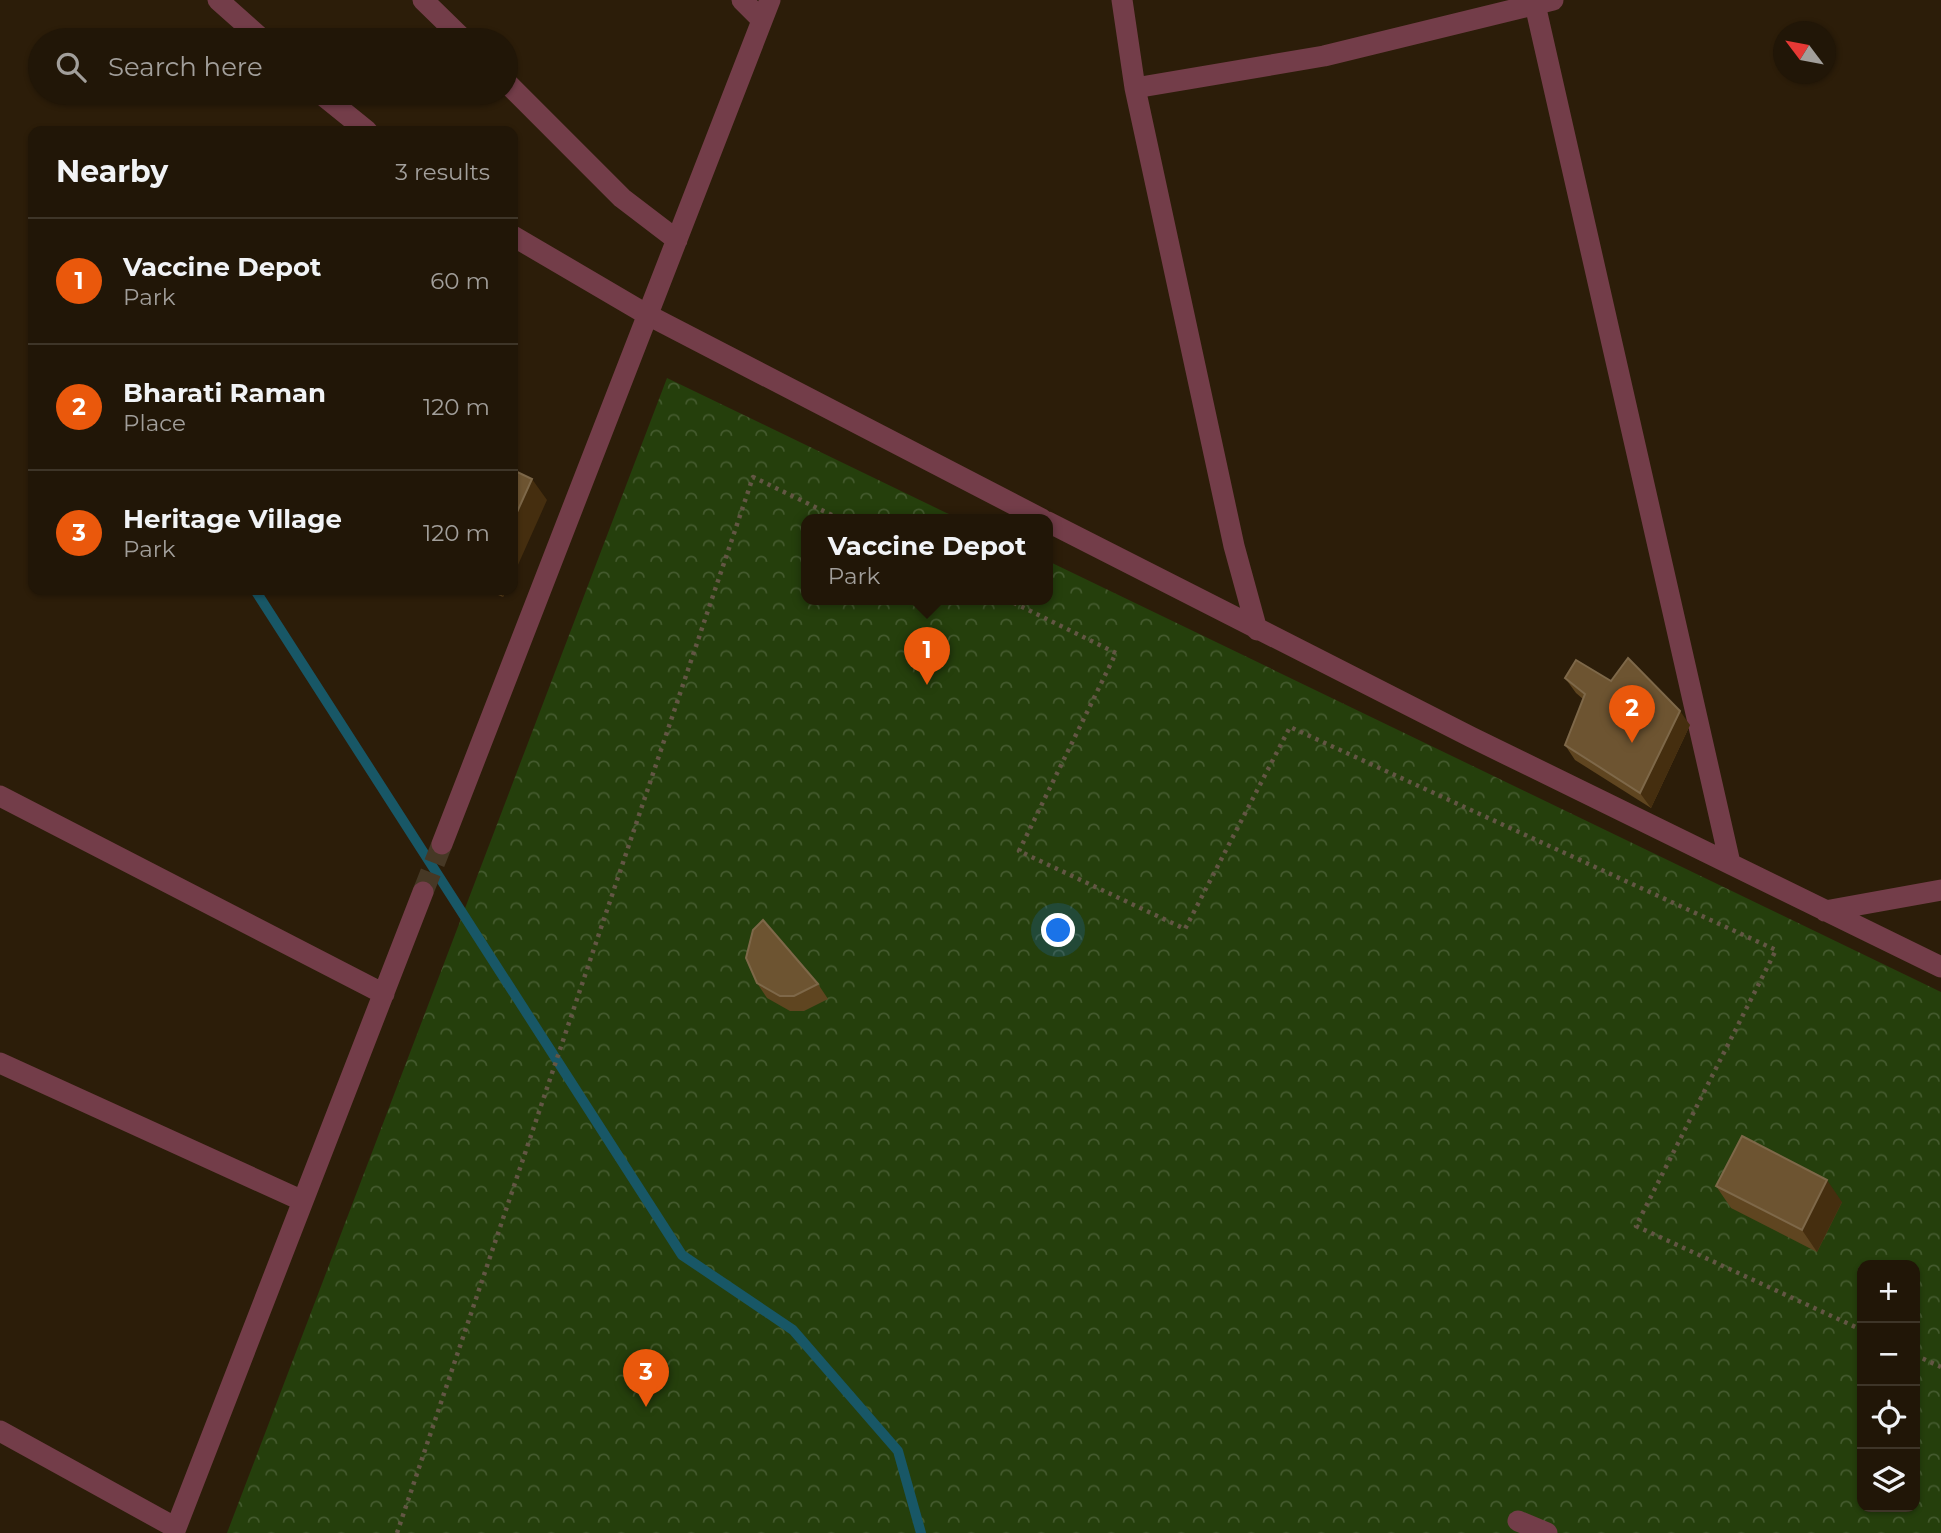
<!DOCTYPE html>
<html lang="en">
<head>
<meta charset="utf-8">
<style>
  :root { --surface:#211607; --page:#291f11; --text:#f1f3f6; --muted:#a29f9b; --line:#3e3528; --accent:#ea580c }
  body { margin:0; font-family:Montserrat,sans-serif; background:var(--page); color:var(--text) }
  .controls { position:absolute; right:21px; bottom:21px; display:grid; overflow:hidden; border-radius:14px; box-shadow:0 2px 5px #0004 }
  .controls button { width:63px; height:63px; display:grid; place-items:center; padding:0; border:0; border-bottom:2px solid var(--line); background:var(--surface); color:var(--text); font:35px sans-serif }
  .compass { position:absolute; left:1773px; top:21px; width:63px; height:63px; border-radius:50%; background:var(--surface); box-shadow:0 2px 5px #0004; rotate:302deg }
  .you { position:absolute; left:1059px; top:931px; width:24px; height:24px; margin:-18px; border:5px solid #fff; border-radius:50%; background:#1a73e8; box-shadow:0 0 0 10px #1a73e833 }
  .badge { display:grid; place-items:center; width:46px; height:46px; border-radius:50%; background:var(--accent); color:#fff; font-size:23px; font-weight:700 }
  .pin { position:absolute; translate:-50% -58px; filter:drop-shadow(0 2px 4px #0008) }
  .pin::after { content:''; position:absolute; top:37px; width:24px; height:21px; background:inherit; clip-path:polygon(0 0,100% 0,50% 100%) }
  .popup { position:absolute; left:801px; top:514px; width:252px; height:91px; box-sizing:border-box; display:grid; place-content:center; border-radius:14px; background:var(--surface); filter:drop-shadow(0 2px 5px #0005); font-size:23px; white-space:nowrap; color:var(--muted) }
  .popup b { font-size:26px; color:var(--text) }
  .popup::after { content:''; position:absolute; left:50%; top:100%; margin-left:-14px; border:14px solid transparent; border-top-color:var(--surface) }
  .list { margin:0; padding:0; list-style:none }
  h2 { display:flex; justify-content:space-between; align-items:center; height:91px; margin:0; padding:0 28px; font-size:30px }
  h2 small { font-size:23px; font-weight:400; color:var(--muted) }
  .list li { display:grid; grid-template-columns:46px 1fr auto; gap:21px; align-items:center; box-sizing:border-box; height:126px; padding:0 28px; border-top:2px solid var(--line) }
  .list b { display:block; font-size:26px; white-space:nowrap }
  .list p { margin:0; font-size:23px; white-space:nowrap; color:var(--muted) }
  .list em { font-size:23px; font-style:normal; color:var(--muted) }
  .icon { flex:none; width:38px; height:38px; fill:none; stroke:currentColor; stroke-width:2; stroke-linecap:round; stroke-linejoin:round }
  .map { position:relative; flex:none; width:1941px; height:1533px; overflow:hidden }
  .search { position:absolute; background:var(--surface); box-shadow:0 2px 5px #0004; left:28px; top:28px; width:490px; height:77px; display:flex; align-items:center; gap:18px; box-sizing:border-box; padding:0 24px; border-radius:38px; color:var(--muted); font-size:26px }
  .panel { position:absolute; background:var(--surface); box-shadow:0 2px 5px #0004; left:28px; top:126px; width:490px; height:469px; border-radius:14px }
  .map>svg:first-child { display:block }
</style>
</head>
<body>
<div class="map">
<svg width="1941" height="1533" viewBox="0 0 1941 1533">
  <defs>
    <pattern id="park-crowns" width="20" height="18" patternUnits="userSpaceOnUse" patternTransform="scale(1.75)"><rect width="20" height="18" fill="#253f0c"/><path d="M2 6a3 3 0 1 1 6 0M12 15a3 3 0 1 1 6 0" fill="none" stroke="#445a2e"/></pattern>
  </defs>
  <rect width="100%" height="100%" fill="#2c1d09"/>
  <!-- park -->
  <path fill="url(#park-crowns)" fill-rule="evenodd" d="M667,378l292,141h-153v80h242v-38l893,431v541h-1714zM1862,1265h53v242h-53z"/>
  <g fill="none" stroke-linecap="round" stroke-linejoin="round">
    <!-- stream -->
    <path stroke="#185766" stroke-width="10" d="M255,590l427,665 111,75 105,121 23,82"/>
    <!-- minor-tunnel -->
    <path stroke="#463825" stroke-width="21" stroke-dasharray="21 10" stroke-linecap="butt" d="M423,892l19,-48"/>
    <!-- path -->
    <path stroke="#635644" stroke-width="4.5" stroke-dasharray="3.5 5" stroke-linecap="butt" d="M1006,599l110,54 -97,198 166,78 105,-202 486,223 -140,276 226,104
      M1915,1355l26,12
      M397,1533l356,-1056 87,42"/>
    <!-- minor -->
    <path stroke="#733d49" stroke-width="21" d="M218,0l45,40
      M423,0l41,40
      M742,0l20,20
      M1122,0l13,88 99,458 23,84
      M1534,0l196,863
      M506,82l116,116 55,42
      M1135,88l189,-32 229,-56
      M320,93l47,38
      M513,236l133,78 396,205
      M1048,522l423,215 470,230
      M0,796l384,198
      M442,844l328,-844
      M1825,911l116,-21
      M0,1063l303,138
      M0,1431l176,97
      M1518,1521l29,12
      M174,1533l249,-641"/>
  </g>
  <!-- wall -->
  <path fill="#5f4520" d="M486,590h21l-4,7z
    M1565,678l46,3 79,44 -39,83 -76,-48 -10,-15 18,-46 -7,-6z
    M757,983l61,1 10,15 -24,12h-14l-23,-13z
    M1716,1186l126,16 -25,50 -86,-44z"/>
  <!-- shaded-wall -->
  <path fill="#452e0f" d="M532,479l15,21 -34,76v-55z
    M498,590h9l-4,7z
    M1680,711l10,14 -39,83 -11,-15z
    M1827,1180l15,22 -25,50 -15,-22z"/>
  <!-- building -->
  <path fill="#6d5431" stroke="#7e6849" stroke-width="2" d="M513,470l19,9 -19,42z
    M1628,658l52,53 -40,82 -75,-48 20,-51 -20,-16 11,-18 35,21z
    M763,920l55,64 -24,12h-14l-23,-13 -11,-25 7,-28z
    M1742,1136l85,44 -25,50 -86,-44z"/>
</svg>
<div class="controls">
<button>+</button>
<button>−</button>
<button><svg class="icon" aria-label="locate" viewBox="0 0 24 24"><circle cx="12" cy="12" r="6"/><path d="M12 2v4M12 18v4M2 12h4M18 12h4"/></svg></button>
<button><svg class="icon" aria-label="layers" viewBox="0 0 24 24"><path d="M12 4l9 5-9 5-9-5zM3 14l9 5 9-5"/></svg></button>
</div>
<svg class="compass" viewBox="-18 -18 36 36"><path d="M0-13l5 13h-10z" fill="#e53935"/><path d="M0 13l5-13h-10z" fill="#a29f9b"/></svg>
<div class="you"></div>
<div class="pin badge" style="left:927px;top:685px">1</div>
<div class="popup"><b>Vaccine Depot</b>Park</div>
<div class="pin badge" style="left:1632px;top:743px">2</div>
<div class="pin badge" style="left:646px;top:1407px">3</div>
<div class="search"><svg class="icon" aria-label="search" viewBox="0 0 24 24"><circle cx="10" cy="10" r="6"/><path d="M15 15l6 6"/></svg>Search here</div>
<section class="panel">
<h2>Nearby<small>3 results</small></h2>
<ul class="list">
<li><span class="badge">1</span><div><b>Vaccine Depot</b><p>Park</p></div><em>60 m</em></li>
<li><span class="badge">2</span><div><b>Bharati Raman</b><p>Place</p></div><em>120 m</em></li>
<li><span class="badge">3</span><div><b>Heritage Village</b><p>Park</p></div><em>120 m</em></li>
</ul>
</section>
</div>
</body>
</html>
